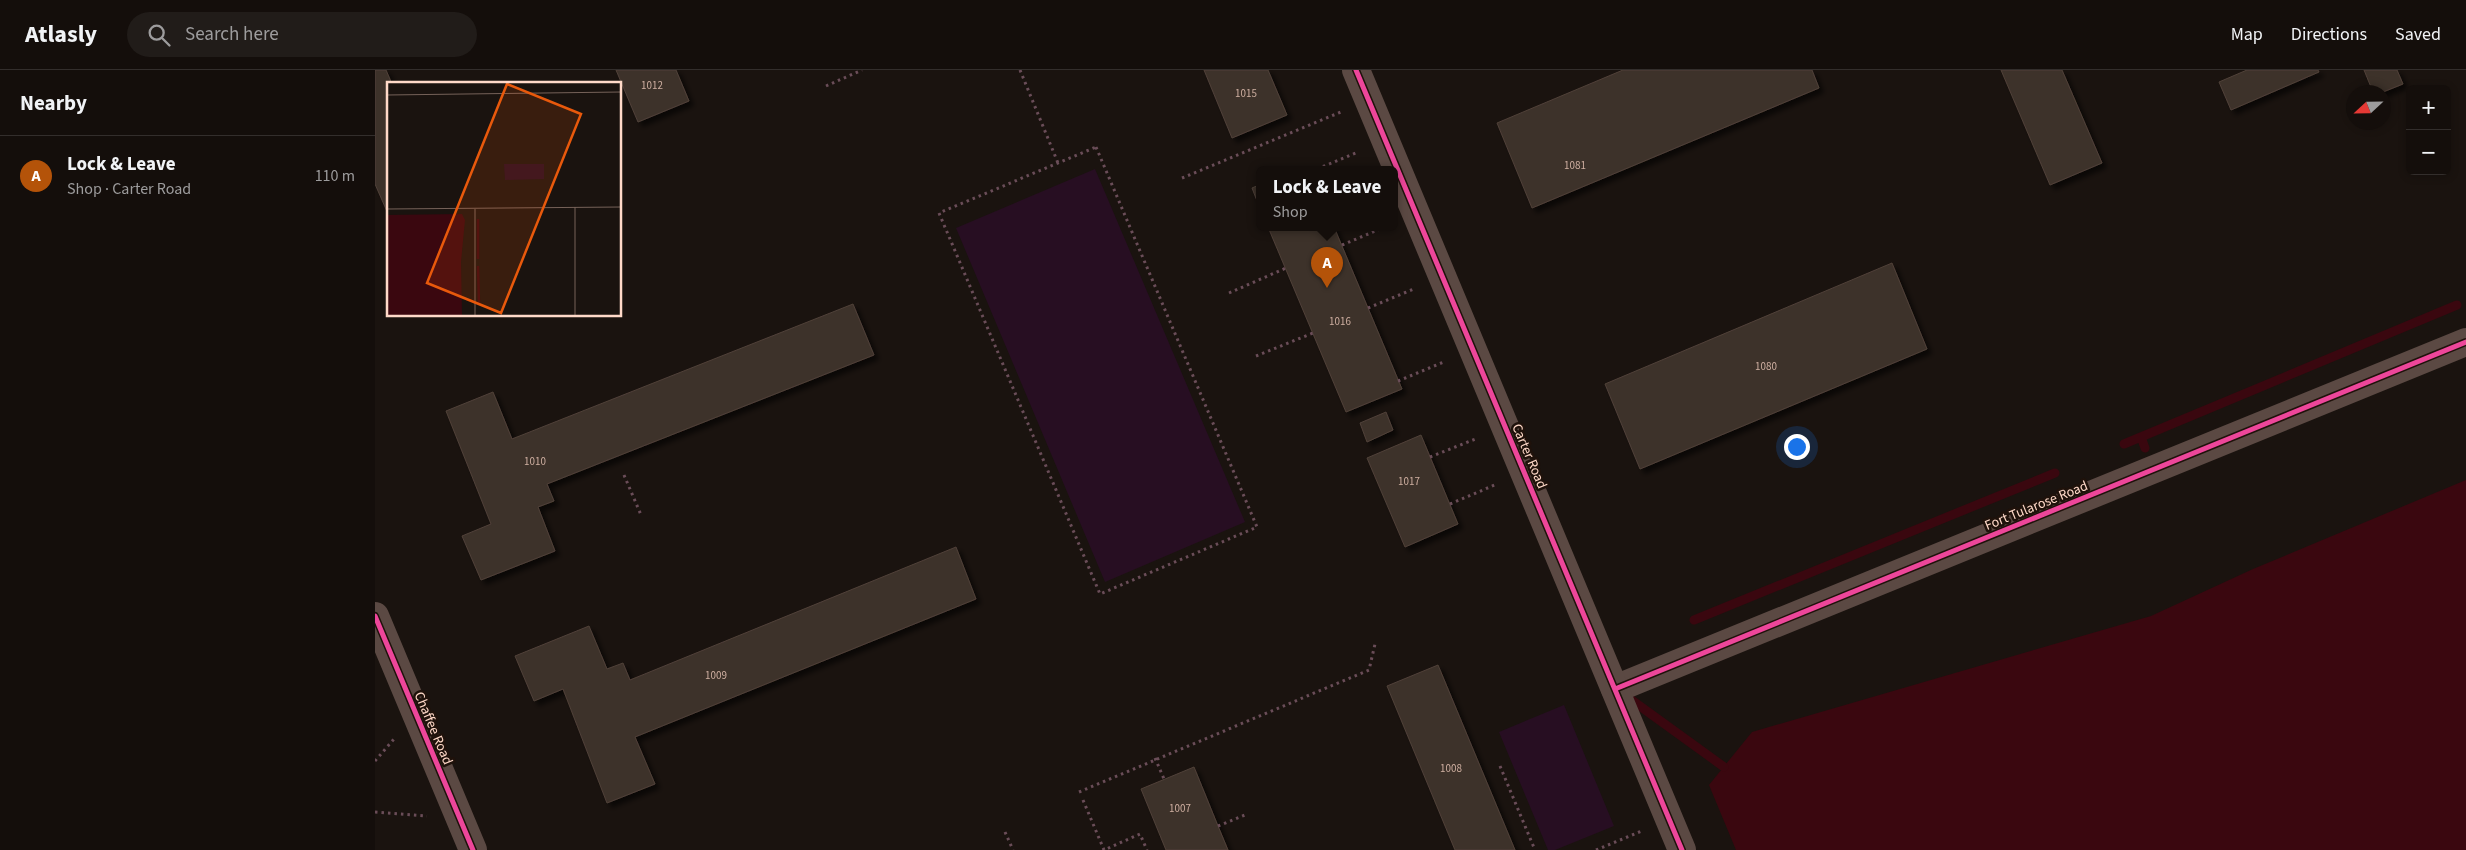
<!DOCTYPE html>
<html lang="en">
<head>
<meta charset="utf-8">
<style>
  :root { --surface:#140e0b; --page:#211c19; --text:#f1f3f6; --muted:#9d9c9d; --line:#332e2c; --accent:#b45309 }
  body { margin:0; font-family:"Source Sans 3",sans-serif; background:var(--page); color:var(--text) }
  .controls { position:absolute; right:15px; top:15px; display:grid; overflow:hidden; border-radius:8px; box-shadow:0 2px 8px #0003 }
  .controls button { width:45px; height:45px; display:grid; place-items:center; padding:0; border:0; border-bottom:1px solid var(--line); background:var(--surface); color:var(--text); font:25px sans-serif }
  .compass { position:absolute; left:1971px; top:15px; width:45px; height:45px; border-radius:50%; background:var(--surface); box-shadow:0 2px 8px #0003; rotate:248deg }
  .you { position:absolute; left:1421px; top:376px; width:18px; height:18px; margin:-12px; border:4px solid #fff; border-radius:50%; background:#1a73e8; box-shadow:0 0 0 8px #1a73e833 }
  .badge { display:grid; place-items:center; width:32px; height:32px; border-radius:50%; background:var(--accent); color:#fff; font-size:16px; font-weight:700 }
  .pin { position:absolute; translate:-50% -41px; filter:drop-shadow(0 1px 2px #0008) }
  .pin::after { content:''; position:absolute; top:26px; width:18px; height:15px; background:inherit; clip-path:polygon(0 0,100% 0,50% 100%) }
  .popup { position:absolute; left:881px; top:96px; width:142px; height:65px; box-sizing:border-box; display:grid; place-content:center; border-radius:8px; background:var(--surface); filter:drop-shadow(0 1px 4px #0005); font-size:16px; white-space:nowrap; color:var(--muted) }
  .popup b { font-size:19px; color:var(--text) }
  .popup::after { content:''; position:absolute; left:50%; top:100%; margin-left:-10px; border:10px solid transparent; border-top-color:var(--surface) }
  .list { margin:0; padding:0; list-style:none }
  h2 { display:flex; justify-content:space-between; align-items:center; height:65px; margin:0; padding:0 20px; font-size:21px }
  h2 small { font-size:16px; font-weight:400; color:var(--muted) }
  .list li { display:grid; grid-template-columns:32px 1fr auto; gap:15px; align-items:center; box-sizing:border-box; height:80px; padding:0 20px; border-top:1px solid var(--line) }
  .list b { display:block; font-size:19px; white-space:nowrap }
  .list p { margin:0; font-size:16px; white-space:nowrap; color:var(--muted) }
  .list em { font-size:16px; font-style:normal; color:var(--muted) }
  .icon { flex:none; width:28px; height:28px; fill:none; stroke:currentColor; stroke-width:2; stroke-linecap:round; stroke-linejoin:round }
  .map { position:relative; flex:none; width:2091px; height:780px; overflow:hidden }
  header { display:flex; align-items:center; gap:30px; box-sizing:border-box; height:70px; padding:0 25px; background:var(--surface); border-bottom:1px solid var(--line) }
  header strong { font-size:24px }
  nav { display:flex; gap:28px; margin-inline-start:auto; font-size:18px }
  .search { width:350px; height:45px; background:var(--page); display:flex; align-items:center; gap:12px; box-sizing:border-box; padding:0 18px; border-radius:28px; color:var(--muted); font-size:19px }
  main { display:flex }
  aside { flex:1; background:var(--surface) }
  .map>svg:first-child { display:block }
</style>
</head>
<body>
<header>
<strong>Atlasly</strong>
<div class="search"><svg class="icon" aria-label="search" viewBox="0 0 24 24"><circle cx="10" cy="10" r="6"/><path d="M15 15l6 6"/></svg>Search here</div>
<nav><a>Map</a><a>Directions</a><a>Saved</a></nav>
</header>
<main>
<aside>
<h2>Nearby<small></small></h2>
<ul class="list">
<li><span class="badge">A</span><div><b>Lock &amp; Leave</b><p>Shop · Carter Road</p></div><em>110 m</em></li>
</ul>
</aside>
<div class="map">
<svg width="2091" height="780" viewBox="0 0 2091 780">
  <defs>
    <filter id="shadow"><feDropShadow dx="4.5" dy="4.5" stdDeviation="2.5" flood-color="#0009"/></filter>
  </defs>
  <rect width="100%" height="100%" fill="#1a130f"/>
  <!-- green -->
  <path fill="#270e22" d="M720,99l150,353 -140,60 -149,-354z
    M1189,635l50,121 -59,24h-7l-49,-118z"/>
  <!-- water -->
  <path fill="#3a070f" d="M2091,410v370h-730l-27,-65 43,-53 399,-116 102,-47z"/>
  <g fill="none" stroke-linecap="round" stroke-linejoin="round">
    <!-- stream -->
    <path stroke="#3a070f" stroke-width="9" d="M1766,367l4,11
      M1749,374l333,-139
      M1319,550l361,-147
      M1251,626l98,71"/>
  </g>
  <!-- building -->
  <path fill="#3e322b" stroke="#504139" filter="url(#shadow)" d="M0,0h11l6,14h-3v132l-14,-32z
    M241,0h60l13,31 -51,21z
    M829,0h64l19,45 -55,23z
    M1248,0h189l7,18 -287,120 -35,-85z
    M1626,0h61l40,93 -52,22z
    M1872,0h71l1,2 -88,38 -12,-28z
    M1989,0h33l6,14 -20,8h-10z
    M884,115v21l-7,-18z
    M893,157h66l68,162 -56,23z
    M1517,193l35,86 -287,120 -35,-85z
    M478,234l21,51 -327,129 7,17 -16,6 17,44 -74,29 -19,-44 29,-12 -45,-113 47,-19 19,47z
    M1011,342l7,18 -26,12 -7,-19z
    M1046,365l37,89 -53,23 -38,-89z
    M581,477l20,52 -341,138 20,47 -48,19 -44,-114 -29,12 -19,-45 74,-30 18,43 16,-6 7,17z
    M1063,595l77,185h-60l-68,-164z
    M819,697l24,59 10,24h-62l-25,-61z"/>
  <g fill="none" stroke-linecap="round" stroke-linejoin="round">
    <!-- path -->
    <path stroke="#6a4d58" stroke-width="3" stroke-dasharray="2.5 4" stroke-linecap="butt" d="M645,0l38,93
      M451,16l36,-16
      M721,77l161,380 -157,67 -161,-381z
      M942,99l41,-17
      M807,108l159,-66
      M967,175l43,-18
      M854,223l57,-25
      M993,238l48,-20
      M881,286l57,-23
      M1023,311l48,-20
      M1055,387l48,-19
      M249,405l17,40
      M1075,434l47,-20
      M780,688l9,21
      M0,691l19,-22
      M1125,696l35,84
      M704,722l290,-122 6,-26
      M708,730l21,50 36,-16 7,16
      M0,742l52,4
      M843,756l27,-11
      M630,762l8,18
      M1221,780l48,-20"/>
    <!-- minor -->
    <path stroke="#5b4943" stroke-width="28" d="M1240,619l851,-347"/>
    <!-- tertiary -->
    <path stroke="#5b4943" stroke-width="28" d="M981,0l326,780
      M0,546l98,234"/>
    <!-- cycleway casing -->
    <g stroke="#1f120b" stroke-width="8">
      <path id="cycleway" d="M981,0l326,780
        M0,546l98,234
        M1240,619l851,-347"/>
    </g>
    <!-- cycleway -->
    <use href="#cycleway" stroke="#ed469a" stroke-width="5"/>
  </g>
  <g text-anchor="middle" stroke-width="5" stroke-linejoin="round" paint-order="stroke">
    <!-- number labels -->
    <g font-size="11" fill="#cfafa1">
      <text x="277" y="19">1012</text>
      <text x="871" y="27">1015</text>
      <text x="1200" y="99">1081</text>
      <text x="965" y="255">1016</text>
      <text x="1391" y="300">1080</text>
      <text x="160" y="395">1010</text>
      <text x="1034" y="415">1017</text>
      <text x="341" y="609">1009</text>
      <text x="1076" y="702">1008</text>
      <text x="805" y="742">1007</text>
    </g>
    <!-- street labels -->
    <g font-size="14" fill="#ffd9c8" stroke="#1f120b">
      <text transform="translate(1155 386) rotate(67)" y="5">Carter Road</text>
      <text transform="translate(1661 435) rotate(-22)" y="5">Fort Tularose Road</text>
      <text transform="translate(59 658) rotate(67)" y="5">Chaffee Road</text>
    </g>
  </g>
  <!-- overview -->
  <g transform="translate(12 12)">
    <rect width="234" height="234" fill="#1a130f"/>
    <path d="M117,82h40v15l-39,1z" fill="#270e22"/>
    <path d="M75,132l3,6 -4,42 1,53h-75v-100z" fill="#3a070f"/>
    <path fill="none" stroke="#3a070f" stroke-width="2.5" d="M91,137v40M91,184l1,38"/>
    <path fill="none" stroke="#766259" stroke-width="1" d="M0,13l234,-3M188,125v108M0,127l234,-2M88,127v106"/>
    <path fill="#e8590c" fill-opacity="0.15" stroke="#e8590c" stroke-width="2.5" d="M120,2l74,30 -80,199 -74,-30z"/>
    <rect width="234" height="234" fill="none" stroke="#ffd9c8" stroke-width="2.5"/>
  </g>
</svg>
<div class="controls">
<button>+</button>
<button>−</button>
</div>
<svg class="compass" viewBox="-18 -18 36 36"><path d="M0-13l5 13h-10z" fill="#e53935"/><path d="M0 13l5-13h-10z" fill="#9d9c9d"/></svg>
<div class="you"></div>
<div class="pin badge" style="left:952px;top:218px">A</div>
<div class="popup"><b>Lock &amp; Leave</b>Shop</div>
</div>
</main>
</body>
</html>
